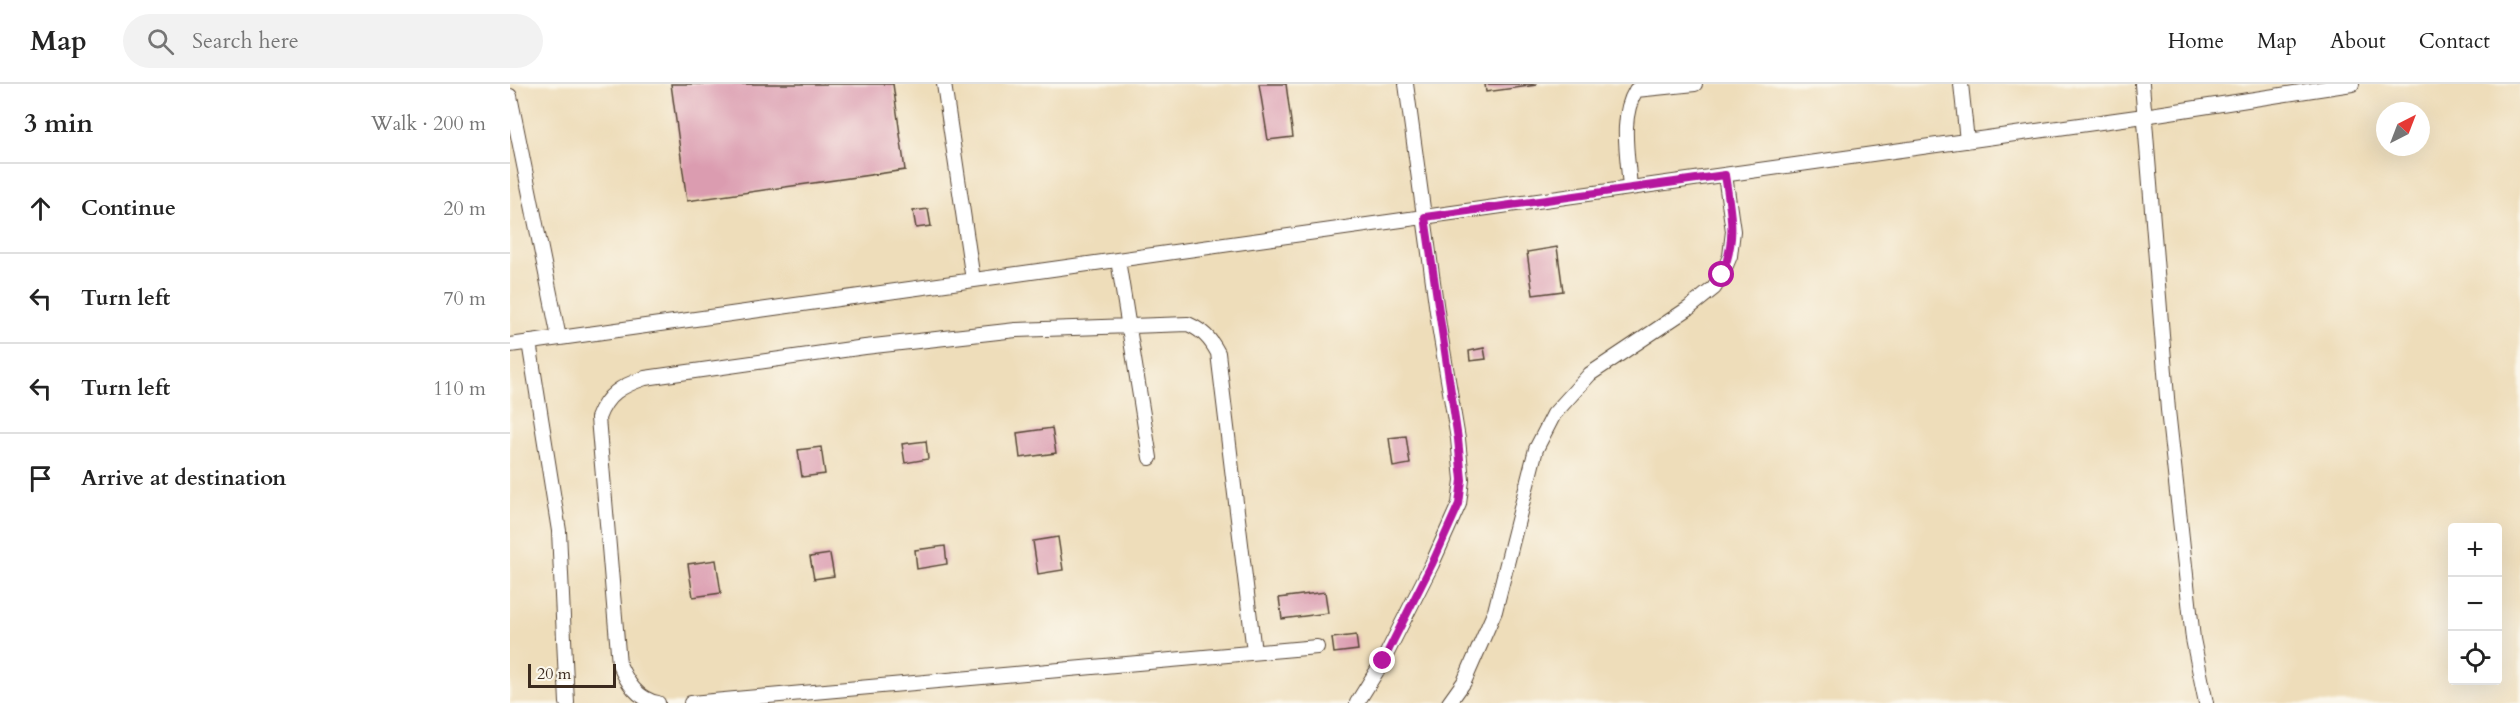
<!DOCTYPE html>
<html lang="en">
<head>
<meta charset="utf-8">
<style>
  :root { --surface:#fff; --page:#f2f2f2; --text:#222; --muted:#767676; --line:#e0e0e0 }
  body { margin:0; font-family:Cardo,serif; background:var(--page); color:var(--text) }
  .controls { position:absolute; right:18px; bottom:18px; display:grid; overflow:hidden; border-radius:6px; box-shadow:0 6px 24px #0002 }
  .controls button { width:54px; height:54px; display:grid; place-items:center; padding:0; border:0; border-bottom:2px solid var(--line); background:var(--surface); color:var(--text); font:30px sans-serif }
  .compass { position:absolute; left:1866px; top:18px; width:54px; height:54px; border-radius:50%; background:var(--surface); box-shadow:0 6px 24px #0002; rotate:42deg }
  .scale { position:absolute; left:18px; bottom:15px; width:88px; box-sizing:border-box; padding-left:6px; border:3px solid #3b2a1e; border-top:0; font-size:16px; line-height:21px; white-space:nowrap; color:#3b2a1e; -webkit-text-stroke:4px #fbf7ec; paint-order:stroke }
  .stop { position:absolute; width:18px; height:18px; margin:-14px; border:4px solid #b5179e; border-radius:50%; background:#fff }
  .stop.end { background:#b5179e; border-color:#fff; box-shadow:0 2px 6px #0008 }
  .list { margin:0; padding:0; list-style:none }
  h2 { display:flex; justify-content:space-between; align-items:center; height:78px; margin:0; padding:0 24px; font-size:26px }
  h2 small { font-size:20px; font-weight:400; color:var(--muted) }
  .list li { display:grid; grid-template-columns:39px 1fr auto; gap:18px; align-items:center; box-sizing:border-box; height:90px; padding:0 24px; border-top:2px solid var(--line) }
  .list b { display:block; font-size:22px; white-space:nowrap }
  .list em { font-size:20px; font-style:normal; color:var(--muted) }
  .icon { flex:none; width:33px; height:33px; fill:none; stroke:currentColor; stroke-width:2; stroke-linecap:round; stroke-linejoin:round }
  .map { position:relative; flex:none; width:2010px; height:619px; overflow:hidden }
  header { display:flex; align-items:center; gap:36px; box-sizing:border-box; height:84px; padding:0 30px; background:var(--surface); border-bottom:2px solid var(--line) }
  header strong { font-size:28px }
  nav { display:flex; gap:33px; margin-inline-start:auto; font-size:21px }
  .search { width:420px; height:54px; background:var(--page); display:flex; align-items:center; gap:15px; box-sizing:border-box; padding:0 21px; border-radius:33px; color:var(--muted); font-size:22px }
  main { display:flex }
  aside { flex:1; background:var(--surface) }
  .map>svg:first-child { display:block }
</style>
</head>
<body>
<header>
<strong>Map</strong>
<div class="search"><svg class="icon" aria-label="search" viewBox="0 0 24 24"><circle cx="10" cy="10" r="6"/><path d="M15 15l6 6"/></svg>Search here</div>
<nav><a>Home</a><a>Map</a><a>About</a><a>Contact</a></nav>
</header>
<main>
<aside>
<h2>3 min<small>Walk · 200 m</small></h2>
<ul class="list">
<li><svg class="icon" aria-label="ahead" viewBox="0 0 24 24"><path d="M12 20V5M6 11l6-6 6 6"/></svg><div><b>Continue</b></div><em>20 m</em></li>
<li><svg class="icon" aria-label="left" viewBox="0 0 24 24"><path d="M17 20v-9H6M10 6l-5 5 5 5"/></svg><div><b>Turn left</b></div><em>70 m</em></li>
<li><svg class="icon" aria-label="left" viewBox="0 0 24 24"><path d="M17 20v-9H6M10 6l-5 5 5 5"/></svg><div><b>Turn left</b></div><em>110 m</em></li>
<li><svg class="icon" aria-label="arrive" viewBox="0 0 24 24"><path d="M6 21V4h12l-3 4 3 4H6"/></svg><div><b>Arrive at destination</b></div></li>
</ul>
</aside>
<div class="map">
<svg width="2010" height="619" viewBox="0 0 2010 619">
  <rect width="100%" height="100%" fill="#fbf7ec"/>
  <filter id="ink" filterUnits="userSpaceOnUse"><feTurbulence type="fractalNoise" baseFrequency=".0167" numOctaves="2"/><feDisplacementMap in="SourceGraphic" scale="12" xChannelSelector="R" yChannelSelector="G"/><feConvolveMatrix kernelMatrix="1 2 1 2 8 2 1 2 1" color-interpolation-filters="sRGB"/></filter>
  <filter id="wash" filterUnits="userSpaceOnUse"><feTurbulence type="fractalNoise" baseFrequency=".008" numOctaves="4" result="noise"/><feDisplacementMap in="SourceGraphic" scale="24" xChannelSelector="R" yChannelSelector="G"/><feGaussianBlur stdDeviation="1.35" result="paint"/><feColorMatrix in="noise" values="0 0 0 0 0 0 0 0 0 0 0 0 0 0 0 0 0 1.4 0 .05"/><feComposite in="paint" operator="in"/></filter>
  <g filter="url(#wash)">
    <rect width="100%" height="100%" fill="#eeddba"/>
    <g id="blocks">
      <!-- building -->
      <path fill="#db9cb0" d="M161,0h222l12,86 -218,31z
        M749,0h27l7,53 -25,3z
        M975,0h51v1l-50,7z
        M418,125l3,17 -15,2 -3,-17z
        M1047,163l6,44 -30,4 -6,-43z
        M974,264l2,11 -16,2 -1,-10z
        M542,344l4,25 -36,5 -3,-25z
        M896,352l4,28 -17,3 -4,-29z
        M416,357l2,18 -23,4 -3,-19z
        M311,363l4,27 -23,3 -4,-27z
        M548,453l5,33 -25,4 -5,-33z
        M435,462l2,18 -30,5 -2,-19z
        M320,470l4,22 -20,3 -4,-22z
        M206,476l5,33 -28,4 -5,-33z
        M815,508l3,21 -46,6 -3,-21z
        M846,551l2,15 -24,3 -2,-15z"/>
    </g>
  </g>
  <g filter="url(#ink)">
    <use href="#blocks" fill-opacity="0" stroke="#564535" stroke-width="1.5"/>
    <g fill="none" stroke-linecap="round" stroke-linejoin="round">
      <!-- lane casing -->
      <g stroke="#564535" stroke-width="16">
        <path id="lane" d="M434,0l29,196
          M1451,0l6,57
          M1632,0l26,326 25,229 13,64
          M0,12l49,242
          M1120,104c-2,-32 -11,-70 6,-98l59,-6
          M608,176l32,198
          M19,258l30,189 8,172
          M0,261l1634,-229 208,-32
          M148,619c-21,-4 -31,-21 -39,-39l-21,-246c9,-24 23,-32 47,-40l220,-31 151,-17 172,-6c15,7 22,14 30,29l36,299
          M181,619l626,-56
          M847,619l26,-42 49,-97 27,-60 3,-24 -4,-41 -19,-113 -33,-242
          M939,619l15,-21 31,-71 41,-162 18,-35 36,-40 99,-66 25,-20 8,-13 8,-19 3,-25 -8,-56"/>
      </g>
      <!-- lane -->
      <use href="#lane" stroke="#fff" stroke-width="14"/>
    </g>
  </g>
  <g fill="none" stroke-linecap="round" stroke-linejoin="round" filter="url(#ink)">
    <!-- route -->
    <path stroke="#b5179e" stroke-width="8" d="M873,577l49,-97 27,-60 3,-24 -4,-41 -33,-222 300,-42c6,39 12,62 -3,100"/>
  </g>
</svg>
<div class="controls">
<button>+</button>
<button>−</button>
<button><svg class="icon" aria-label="locate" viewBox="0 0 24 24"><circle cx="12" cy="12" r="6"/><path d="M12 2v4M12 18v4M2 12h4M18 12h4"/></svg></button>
</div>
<svg class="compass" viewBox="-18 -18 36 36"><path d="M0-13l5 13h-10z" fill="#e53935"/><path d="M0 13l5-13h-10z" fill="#767676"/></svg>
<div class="scale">20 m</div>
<div class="stop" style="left:1212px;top:191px"></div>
<div class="stop end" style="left:873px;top:577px"></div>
</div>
</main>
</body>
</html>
